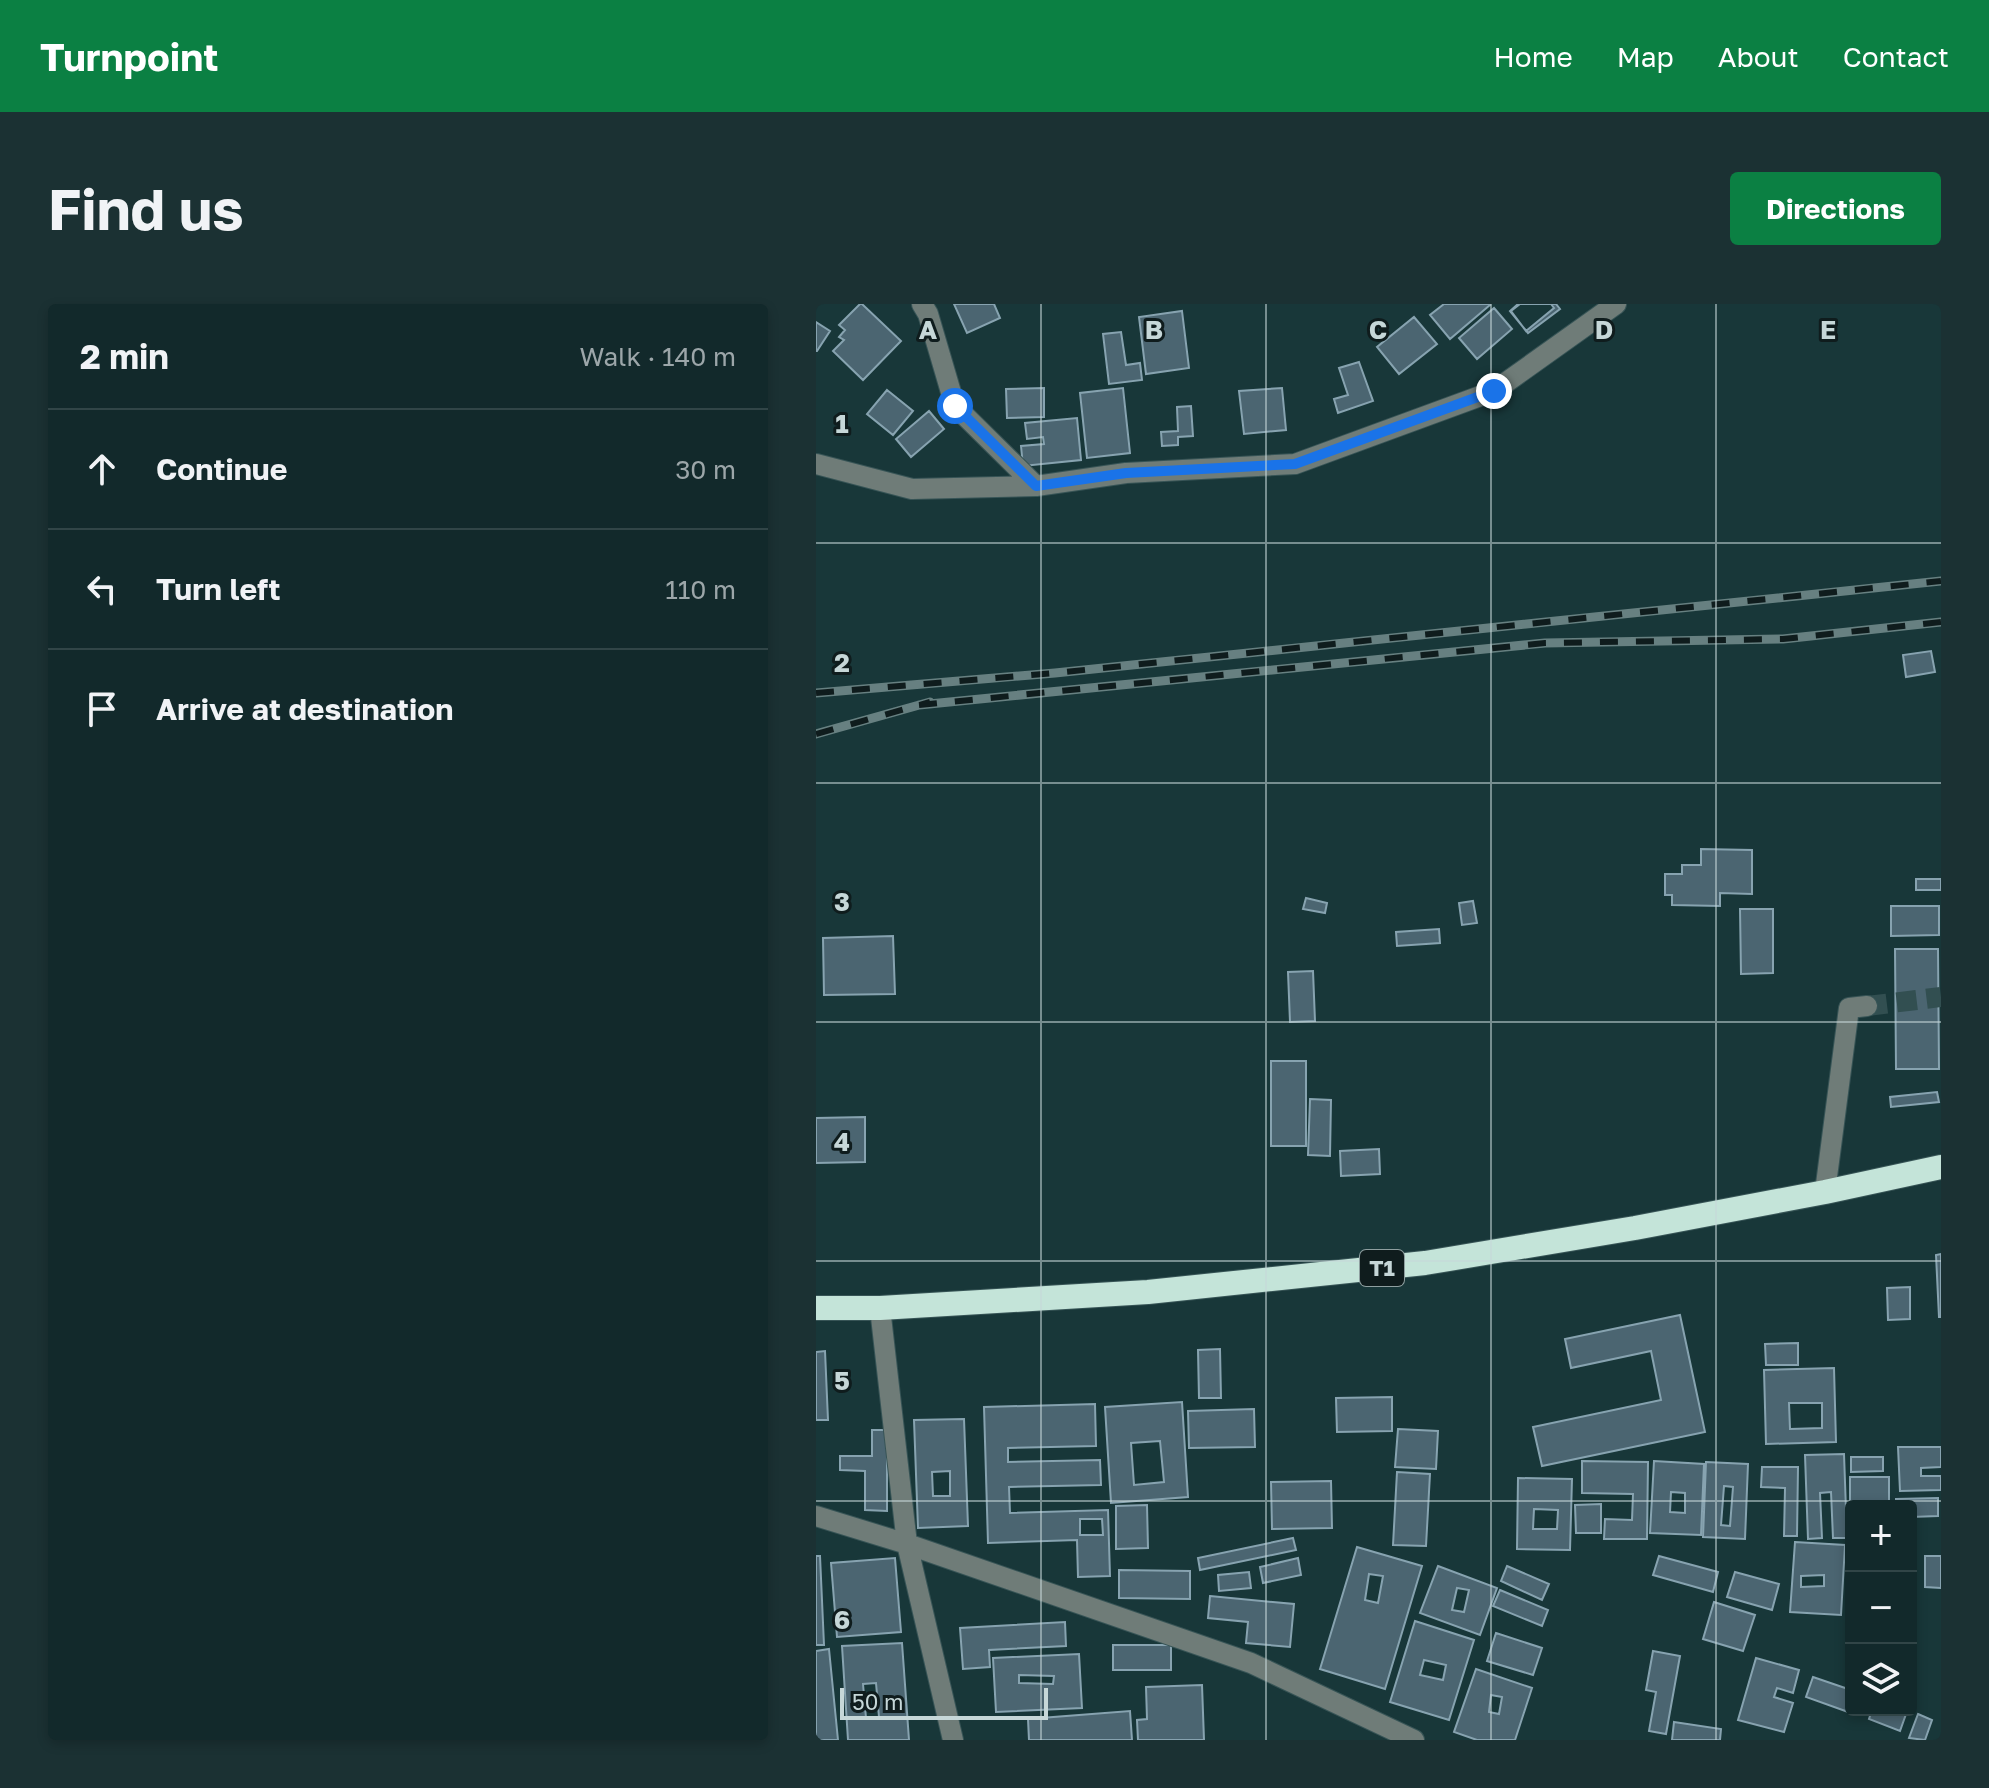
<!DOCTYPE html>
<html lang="en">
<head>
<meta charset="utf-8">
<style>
  :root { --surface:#12292b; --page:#1b3133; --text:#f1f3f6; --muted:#9ca6a9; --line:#314547; --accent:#0b8043 }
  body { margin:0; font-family:"Golos Text",sans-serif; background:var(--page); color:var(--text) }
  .controls { position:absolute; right:24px; bottom:24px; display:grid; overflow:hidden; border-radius:8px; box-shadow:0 4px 12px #0003 }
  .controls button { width:72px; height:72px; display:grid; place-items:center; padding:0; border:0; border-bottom:2px solid var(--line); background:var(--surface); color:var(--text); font:40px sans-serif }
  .scale { position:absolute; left:24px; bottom:20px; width:208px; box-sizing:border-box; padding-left:8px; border:4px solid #c6d7d8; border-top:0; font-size:22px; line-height:28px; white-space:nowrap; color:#c6d7d8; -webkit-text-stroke:6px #0f1c1d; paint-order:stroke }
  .stop { position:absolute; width:24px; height:24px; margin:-18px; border:6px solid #1a73e8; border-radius:50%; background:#fff }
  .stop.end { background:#1a73e8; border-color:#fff; box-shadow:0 2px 8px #0008 }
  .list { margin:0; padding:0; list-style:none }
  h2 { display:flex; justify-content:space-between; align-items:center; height:104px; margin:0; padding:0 32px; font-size:34px }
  h2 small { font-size:26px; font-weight:400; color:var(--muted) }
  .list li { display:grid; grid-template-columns:52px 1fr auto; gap:24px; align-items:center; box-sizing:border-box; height:120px; padding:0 32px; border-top:2px solid var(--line) }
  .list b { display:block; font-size:30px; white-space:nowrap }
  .list em { font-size:26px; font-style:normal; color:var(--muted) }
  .icon { flex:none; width:44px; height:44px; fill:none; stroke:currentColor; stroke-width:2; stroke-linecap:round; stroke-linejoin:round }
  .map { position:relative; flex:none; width:1125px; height:1436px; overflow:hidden; border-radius:8px }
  header { display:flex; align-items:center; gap:48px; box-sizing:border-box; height:112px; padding:0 40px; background:var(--accent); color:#fff }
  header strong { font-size:38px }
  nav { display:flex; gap:44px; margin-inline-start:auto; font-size:28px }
  .intro { display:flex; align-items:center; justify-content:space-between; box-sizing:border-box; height:192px; padding:0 48px }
  h1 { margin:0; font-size:56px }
  .button { padding:20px 36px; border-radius:8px; background:var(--accent); color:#fff; font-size:28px; font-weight:700 }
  main { display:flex; gap:48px; padding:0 48px }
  aside { flex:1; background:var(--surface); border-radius:8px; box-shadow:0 4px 12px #0003 }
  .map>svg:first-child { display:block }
</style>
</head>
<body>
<header>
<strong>Turnpoint</strong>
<nav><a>Home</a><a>Map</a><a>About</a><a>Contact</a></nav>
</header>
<div class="intro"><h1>Find us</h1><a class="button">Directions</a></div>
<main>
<aside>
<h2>2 min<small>Walk · 140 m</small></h2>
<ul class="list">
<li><svg class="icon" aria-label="ahead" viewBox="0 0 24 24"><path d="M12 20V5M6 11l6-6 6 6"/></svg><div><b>Continue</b></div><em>30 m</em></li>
<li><svg class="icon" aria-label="left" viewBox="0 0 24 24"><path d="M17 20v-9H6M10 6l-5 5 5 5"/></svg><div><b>Turn left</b></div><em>110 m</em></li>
<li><svg class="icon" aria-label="arrive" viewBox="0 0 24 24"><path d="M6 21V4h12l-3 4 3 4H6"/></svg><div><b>Arrive at destination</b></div></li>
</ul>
</aside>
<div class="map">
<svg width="1125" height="1436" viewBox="0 0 1125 1436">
  <rect width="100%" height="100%" fill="#183739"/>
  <!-- building -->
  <path fill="#4b6571" stroke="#87a3b0" stroke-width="2" fill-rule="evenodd" d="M44,0h2l39,37 -38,39 -30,-29 11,-11 -5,-3 6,-7 -6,-5z
    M138,0h40l6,14 -33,15z
    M628,0h45l1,1 -40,34 -20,-24z
    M702,0h38l4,5 -32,24 -18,-22z
    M704,0h31l3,4 -28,23 -15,-20z
    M678,4l18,21 -35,30 -18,-21z
    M366,7l7,57 -43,6 -7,-57z
    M598,13l23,27 -38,30 -22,-27z
    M0,18l14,9 -13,20h-1z
    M305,28l5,33 14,-2 2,17 -33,4 -6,-50z
    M543,58l14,39 -35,12 -4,-14 14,-4 -9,-27z
    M228,84v29l-37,1 -1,-29z
    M307,84l7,65 -43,5 -7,-65z
    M466,84l4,42 -42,4 -5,-43z
    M71,86l26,21 -20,24 -26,-21z
    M375,102l2,30 -15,1v8l-16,1 -1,-14 17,-1 -1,-24z
    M113,107l15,18 -33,28 -15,-18z
    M261,114l4,42 -58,6 -2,-20 23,-2 -1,-7 -16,2 -2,-16z
    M1115,347l4,21 -29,5 -3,-22z
    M885,545l51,1v44l-32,-1v13l-48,-1v-10h-7v-21h17v-9h19z
    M1100,575h25v11h-25z
    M490,594l21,5 -2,10 -22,-4z
    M657,597l4,22 -15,2 -3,-22z
    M1075,602h48v29l-48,1z
    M924,605h33v64l-32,1z
    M623,625l1,14 -43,3 -1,-14z
    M77,632l2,58 -71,1 -1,-57z
    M1079,645h43l1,120h-43z
    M497,667l2,50 -25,1 -2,-50z
    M455,757h35v85h-35z
    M1121,788l2,10 -48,5 -1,-10z
    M494,795l21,1 -1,56 -22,-1z
    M49,813v45l-49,1v-45z
    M563,845l1,25 -39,2 -1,-25z
    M1125,950v63h-2l-3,-62z
    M1094,983v32l-22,1 -1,-32z
    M864,1011l25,117 -163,34 -9,-39 128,-27 -10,-49 -80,17 -6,-29z
    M982,1039v22h-32l-1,-21z
    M404,1045l1,49h-22l-1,-48z
    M9,1047l3,69h-12v-68z
    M1018,1064l2,74 -70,2 -2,-74zM973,1099h33v25l-32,1z
    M576,1093v34l-55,1 -1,-34z
    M366,1098l6,95 -77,6 -6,-96zM344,1137l4,41 -30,3 -3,-42z
    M279,1100l1,42 -88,2v14l92,-2 1,25 -92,2 1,26 98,-3 2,66 -32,1 -1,-37 -89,3 -4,-136zM264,1215h22l1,16h-23z
    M438,1105l1,38 -66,1 -1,-37z
    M148,1115l4,107 -50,2 -4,-108zM134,1167v25h-17l-1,-24z
    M582,1125l40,2 -2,38 -41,-2z
    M56,1126h15v81l-22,-1v-39l-25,-1v-14h32z
    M1082,1143h43v20l-20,1v8h20v14l-41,1z
    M1028,1150l3,84h-14l-2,-46 -11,1 2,45 -14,1 -3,-84z
    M1035,1153h32v14l-32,1z
    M766,1157l66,1 -1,77h-43l1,-20 27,1 1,-26 -51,-1z
    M838,1157l50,3 -3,71 -51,-2zM855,1188l14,1v20l-15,-1z
    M890,1158l42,2 -3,75 -42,-2zM908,1182l9,1 -3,39 -9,-1z
    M946,1163h36l-1,69h-13l1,-48 -24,-1z
    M581,1168l33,2 -4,72 -33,-1z
    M1034,1173h39v29h-38l-1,13z
    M702,1174l54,1 -2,71 -53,-1zM718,1205l24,1 -1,19h-24z
    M515,1177l1,47 -60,1 -1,-47z
    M1122,1194v18l-27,1v-11h-15v-7z
    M785,1200v29h-25l-1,-28z
    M331,1201l1,43 -32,1v-43z
    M477,1234l3,12 -96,20 -2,-12z
    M979,1238l50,3 -4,70 -51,-3zM1008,1271v11l-23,1v-11z
    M541,1243l65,19 -37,123 -65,-20zM553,1270l14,2 -5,27 -13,-3z
    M0,1252h4l4,89h-8z
    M843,1252l59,16 -5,20 -60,-17z
    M1109,1252h16v32l-16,-1z
    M79,1254l6,74 -64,5 -6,-74z
    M482,1254l3,17 -38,8 -3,-16z
    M622,1262l59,22 -17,47 -60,-22zM641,1284l12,2 -5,22 -12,-2z
    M691,1262l42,18 -7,16 -41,-19z
    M303,1266l71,1v28l-71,-1z
    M433,1268l2,16 -32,3 -1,-16z
    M919,1268l44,12 -7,26 -45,-13z
    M684,1286l48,20 -6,16 -49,-20z
    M394,1292l84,8 -4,43 -44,-4 2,-21 -40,-4z
    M898,1298l41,13 -12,36 -40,-12z
    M599,1317l59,19 -25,80 -59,-18zM608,1356l22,5 -3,15 -23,-5z
    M249,1318l1,24 -77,4 1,17 -27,2 -3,-41z
    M680,1329l46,15 -9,27 -46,-14z
    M86,1339l7,97h-61l-6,-94zM60,1379l3,34 -13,1 -3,-34z
    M297,1341h58v25h-58z
    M13,1345l9,91h-22v-89z
    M837,1347l27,5 -14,78 -17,-3 7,-39 -10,-2z
    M263,1350l3,54 -86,4 -3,-54zM203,1371l35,1 -1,8 -34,-1z
    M940,1354l43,12 -6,23 -16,-5 -3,9 19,6 -9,29 -46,-12z
    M660,1365l56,19 -17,52h-38l-23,-8zM675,1391l11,2 -3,17 -10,-2z
    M997,1373l38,13v23l-45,-16z
    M386,1381l2,55h-66l-1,-20 10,-1 -1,-32z
    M1056,1406h23l11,4 -6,17 -31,-12z
    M314,1407l2,29h-103l-1,-21z
    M1102,1410l14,6 -7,20 -16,-2z
    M858,1418l47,7 -1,11h-48z"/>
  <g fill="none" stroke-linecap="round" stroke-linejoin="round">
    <!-- minor-tunnel -->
    <path stroke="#324f51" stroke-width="20" stroke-dasharray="20 10" stroke-linecap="butt" d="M1051,702l74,-9"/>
    <!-- minor casing -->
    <g stroke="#375456" stroke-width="22">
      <path id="minor" d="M106,0l6,10 27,92 81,80
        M0,160l96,25 124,-3 90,-13 169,-9 199,-73 122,-87
        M1009,888l24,-184 18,-2
        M64,1004l27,236 46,196
        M0,1212l91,28 344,119 163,77"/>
    </g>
    <!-- highway casing -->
    <g stroke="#375456" stroke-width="26">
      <path id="highway" d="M0,1004h64l268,-16 277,-29 210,-35 190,-36 116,-25"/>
    </g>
    <!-- minor -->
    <use href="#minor" stroke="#6f7c78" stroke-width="20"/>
    <!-- highway -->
    <use href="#highway" stroke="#c4e4d9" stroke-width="24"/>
    <!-- rail casing -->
    <g stroke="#678081" stroke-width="9">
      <path id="rail" d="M0,389l239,-20 886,-92
        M103,401l626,-62 238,-4 158,-17
        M0,430l114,-32"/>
    </g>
    <!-- rail -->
    <use href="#rail" stroke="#0f1c1d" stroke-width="6" stroke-dasharray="18" stroke-linecap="butt"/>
  </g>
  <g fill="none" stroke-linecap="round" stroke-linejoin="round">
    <!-- route -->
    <path stroke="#1a73e8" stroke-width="10" d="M139,102l81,80 90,-13 169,-9 199,-73"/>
  </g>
  <!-- grid -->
  <path fill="none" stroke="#c6d7d8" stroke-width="2" stroke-opacity="0.55" d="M225,0v1436M450,0v1436M675,0v1436M900,0v1436M0,239h1125M0,479h1125M0,718h1125M0,957h1125M0,1197h1125"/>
  <g text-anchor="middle" stroke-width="6" stroke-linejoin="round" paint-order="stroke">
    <!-- shield labels -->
    <rect fill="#0f1c1d" stroke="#8f9fa0" stroke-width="2" x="544" y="946" width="44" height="36" rx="6"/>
    <g font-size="22" font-weight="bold" fill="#c6d7d8">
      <text x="566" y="972">T1</text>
    </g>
  </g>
  <g font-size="26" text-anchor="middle" font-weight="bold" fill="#c6d7d8" stroke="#0f1c1d" stroke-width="6" stroke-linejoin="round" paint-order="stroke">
    <text x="112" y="35">A</text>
    <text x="338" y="35">B</text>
    <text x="562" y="35">C</text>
    <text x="788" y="35">D</text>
    <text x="1012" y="35">E</text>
    <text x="26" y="129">1</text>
    <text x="26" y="368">2</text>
    <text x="26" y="607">3</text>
    <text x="26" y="847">4</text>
    <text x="26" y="1086">5</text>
    <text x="26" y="1325">6</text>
  </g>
</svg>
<div class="controls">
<button>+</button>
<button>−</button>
<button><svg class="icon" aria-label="layers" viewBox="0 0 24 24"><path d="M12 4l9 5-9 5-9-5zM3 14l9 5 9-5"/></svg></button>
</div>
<div class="scale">50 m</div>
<div class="stop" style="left:139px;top:102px"></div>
<div class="stop end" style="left:678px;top:87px"></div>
</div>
</main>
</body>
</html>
